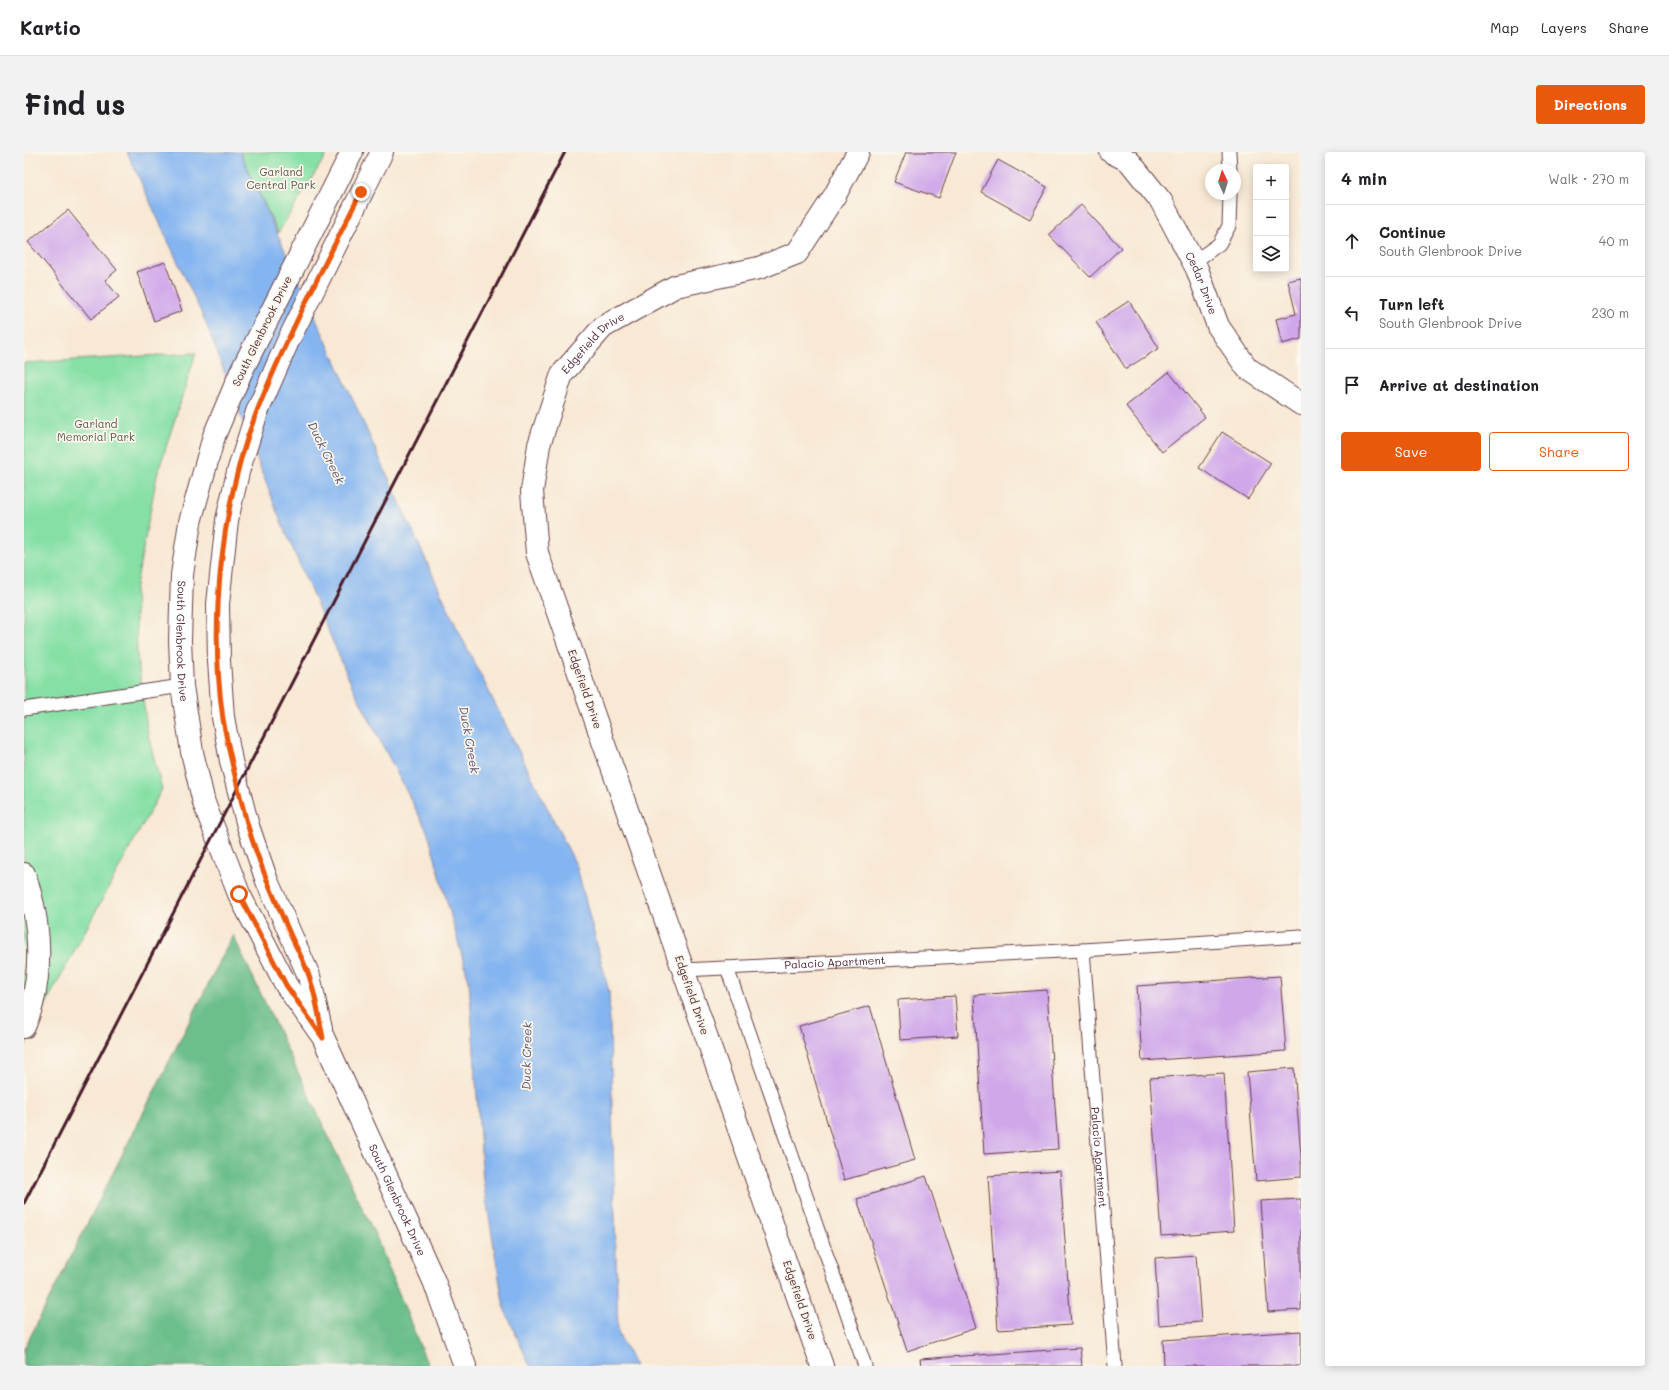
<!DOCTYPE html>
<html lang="en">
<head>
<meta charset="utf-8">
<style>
  :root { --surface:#fff; --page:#f2f2f2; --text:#202124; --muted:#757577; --line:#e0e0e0; --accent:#ea580c }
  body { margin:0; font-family:Mali,sans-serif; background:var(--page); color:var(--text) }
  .controls { position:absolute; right:12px; top:12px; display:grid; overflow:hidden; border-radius:4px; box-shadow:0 2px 10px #0003 }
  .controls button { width:36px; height:36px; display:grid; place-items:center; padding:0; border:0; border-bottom:1px solid var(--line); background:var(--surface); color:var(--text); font:20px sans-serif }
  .compass { position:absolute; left:1181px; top:12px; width:36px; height:36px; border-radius:50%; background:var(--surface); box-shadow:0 2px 10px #0003; rotate:356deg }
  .stop { position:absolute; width:12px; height:12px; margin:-9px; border:3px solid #ea580c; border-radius:50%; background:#fff }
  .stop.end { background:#ea580c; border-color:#fff; box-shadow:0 1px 4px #0008 }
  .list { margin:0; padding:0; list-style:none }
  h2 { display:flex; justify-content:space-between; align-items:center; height:52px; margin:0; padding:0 16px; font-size:17px }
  h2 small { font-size:13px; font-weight:400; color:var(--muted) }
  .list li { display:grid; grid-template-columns:26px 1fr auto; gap:12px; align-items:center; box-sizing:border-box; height:72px; padding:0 16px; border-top:1px solid var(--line) }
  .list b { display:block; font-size:15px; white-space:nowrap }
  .list p { margin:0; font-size:13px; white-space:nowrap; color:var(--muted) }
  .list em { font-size:13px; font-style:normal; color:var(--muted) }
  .actions { display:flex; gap:8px; padding:12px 16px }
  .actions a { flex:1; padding:9px 0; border:1px solid var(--accent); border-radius:4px; text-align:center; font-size:14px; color:var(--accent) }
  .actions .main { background:var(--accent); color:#fff }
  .icon { flex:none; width:22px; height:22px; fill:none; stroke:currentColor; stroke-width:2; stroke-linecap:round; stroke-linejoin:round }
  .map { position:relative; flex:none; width:1277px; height:1214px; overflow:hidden; border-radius:4px }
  header { display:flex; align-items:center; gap:24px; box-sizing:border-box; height:56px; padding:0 20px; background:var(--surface); border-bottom:1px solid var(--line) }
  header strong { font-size:19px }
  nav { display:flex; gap:22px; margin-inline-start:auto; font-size:14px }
  .intro { display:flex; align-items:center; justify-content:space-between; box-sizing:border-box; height:96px; padding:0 24px }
  h1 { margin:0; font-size:28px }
  .button { padding:10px 18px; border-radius:4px; background:var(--accent); color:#fff; font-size:14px; font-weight:700 }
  main { display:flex; gap:24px; padding:0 24px }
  aside { flex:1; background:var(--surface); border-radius:4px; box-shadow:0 2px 10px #0003 }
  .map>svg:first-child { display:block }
</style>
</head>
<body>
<header>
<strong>Kartio</strong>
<nav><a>Map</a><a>Layers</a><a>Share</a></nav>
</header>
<div class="intro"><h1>Find us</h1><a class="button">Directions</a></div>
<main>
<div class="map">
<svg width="1277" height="1214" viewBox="0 0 1277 1214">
  <rect width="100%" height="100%" fill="#fbf7ec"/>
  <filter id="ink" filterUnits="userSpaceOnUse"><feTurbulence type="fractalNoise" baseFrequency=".025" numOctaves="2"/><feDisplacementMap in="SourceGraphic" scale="8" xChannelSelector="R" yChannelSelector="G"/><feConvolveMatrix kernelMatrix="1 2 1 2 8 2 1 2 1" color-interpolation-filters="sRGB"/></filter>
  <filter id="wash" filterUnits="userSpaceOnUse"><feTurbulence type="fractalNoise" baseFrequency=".012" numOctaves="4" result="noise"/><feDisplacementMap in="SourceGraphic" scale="16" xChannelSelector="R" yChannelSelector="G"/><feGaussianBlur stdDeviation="0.9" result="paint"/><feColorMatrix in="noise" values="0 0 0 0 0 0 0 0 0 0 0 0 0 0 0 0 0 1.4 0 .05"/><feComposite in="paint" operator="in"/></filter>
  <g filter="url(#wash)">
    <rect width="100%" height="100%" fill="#f8e8d4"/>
    <!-- green -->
    <path fill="#86e0a6" stroke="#688068" d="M216,0h88l-50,81z
      M172,201l-39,122 -22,116 2,64 11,80 14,54 -110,203 -28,56v-685z"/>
    <!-- forest -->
    <path fill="#6cbe8b" stroke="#5b6e5b" d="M209,783l145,306 50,125h-404v-17z"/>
    <!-- water -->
    <path fill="#85b5f0" stroke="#686a8e" d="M103,0h113l216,474 121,241 32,125 9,341 17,33h-105l-26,-58 -21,-128 -14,-199 -41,-148 -76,-147 -75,-174 -71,-189z"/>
    <g id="blocks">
      <!-- building -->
      <path fill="#d0a8ea" d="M882,0h50l-17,46 -45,-16z
        M974,8l49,27 -17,32 -49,-27z
        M1057,53l40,43 -31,29 -41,-42z
        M44,58l49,60 -12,10 14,17 -28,22 -63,-77z
        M141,110l17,49 -28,10 -17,-49z
        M1277,126v61l-19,5 -6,-25 20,-5 -8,-33z
        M1105,149l30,47 -33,21 -30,-47z
        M1145,220l36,45 -43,35 -36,-46z
        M1198,280l49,31 -23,36 -49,-31z
        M1256,824l6,75 -144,10 -5,-75z
        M1023,838l11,159 -74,5 -10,-159z
        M931,844l3,40 -58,4 -2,-40z
        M846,854l45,154 -71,20 -45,-154z
        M1270,916l7,88v21l-45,4 -9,-109z
        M1200,921l10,158 -73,5 -11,-158z
        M1036,1019l11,154 -73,5 -10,-154z
        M902,1024l50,152 -69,23 -50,-152z
        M1277,1047v111l-33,2 -8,-111z
        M1172,1103l5,67 -42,3 -4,-67z
        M1277,1179v35h-137l-1,-26z
        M1056,1196l2,18h-161l-1,-7z"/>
    </g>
  </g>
  <g filter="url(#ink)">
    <use href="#blocks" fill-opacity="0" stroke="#643d44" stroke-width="1"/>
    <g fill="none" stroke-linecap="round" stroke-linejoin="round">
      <!-- service casing -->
      <g stroke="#643d44" stroke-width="15">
        <g id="service">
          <path d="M1205,0l1,18"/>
          <path d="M1170,110l25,-18 10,-18 1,-32"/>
          <path d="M0,557l158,-23"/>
          <path id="s1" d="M1059,798l32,416"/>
          <path d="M703,816l138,398"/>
          <path id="s2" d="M660,818l399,-20 218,-14"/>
        </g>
      </g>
      <!-- minor casing -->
      <g stroke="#643d44" stroke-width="24">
        <g id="minor">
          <path id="s3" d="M1087,0l18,9 32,40 36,68 21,57 29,42 54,36"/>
          <path d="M0,722c15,41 19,87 8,130 -2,8 -5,15 -8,23"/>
        </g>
      </g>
      <!-- tertiary casing -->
      <g stroke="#643d44" stroke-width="24">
        <g id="tertiary">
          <path id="s4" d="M328,0l-111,220 -27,64 -24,86 -8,53 -2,65 2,46 10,66 12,51 35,91 47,91 37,52 111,244 31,85"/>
          <path d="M297,877l-12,-53 -42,-95 -19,-55 -17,-65 -8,-44 -4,-56 -1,-57 9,-84 11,-48 19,-60 31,-71 94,-189"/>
          <path id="s5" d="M798,1214l-285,-813 -5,-62 7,-46 23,-71 41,-47 73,-41 83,-18 38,-15 38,-58 23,-43"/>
        </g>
      </g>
      <!-- service -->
      <use href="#service" stroke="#fff" stroke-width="13"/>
      <!-- minor -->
      <use href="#minor" stroke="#fff" stroke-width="22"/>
      <!-- tertiary -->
      <use href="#tertiary" stroke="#fff" stroke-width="22"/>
      <!-- rail -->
      <path stroke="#4a1f2b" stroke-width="3" d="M0,1051l541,-1051"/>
    </g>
  </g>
  <g fill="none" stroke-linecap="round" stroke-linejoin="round" filter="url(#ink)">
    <!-- route -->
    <path stroke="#ea580c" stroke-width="5" d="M215,742l47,91 37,53c-4,-21 -7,-42 -14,-62 -4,-13 -12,-27 -18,-40 -16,-37 -33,-74 -44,-113 -9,-34 -18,-69 -24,-104 -14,-97 -2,-217 34,-308 30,-75 68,-147 104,-219"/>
  </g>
  <g text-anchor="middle" stroke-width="3.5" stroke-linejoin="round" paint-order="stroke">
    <!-- park labels -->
    <g font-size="11" fill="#5c5950" stroke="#fbf7ec">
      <text x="257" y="24">Garland<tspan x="257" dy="13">Central Park</tspan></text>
      <text x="72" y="276">Garland<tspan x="72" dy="13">Memorial Park</tspan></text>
    </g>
    <!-- street labels -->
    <g font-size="11" fill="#4a1f2b" stroke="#fbf7ec">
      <text dy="4" stroke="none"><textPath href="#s3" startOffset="163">Cedar Drive</textPath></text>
      <text transform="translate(238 179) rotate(-64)" y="4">South Glenbrook Drive</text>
      <text dy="4" stroke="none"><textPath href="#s5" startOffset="1089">Edgefield Drive</textPath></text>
      <text dy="4" stroke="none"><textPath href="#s4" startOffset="525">South Glenbrook Drive</textPath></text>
      <text transform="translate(561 537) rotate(71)" y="4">Edgefield Drive</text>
      <text dy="4" stroke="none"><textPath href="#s2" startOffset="151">Palacio Apartment</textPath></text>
      <text transform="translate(668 843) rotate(71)" y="4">Edgefield Drive</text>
      <text dy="4" stroke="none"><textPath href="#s1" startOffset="208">Palacio Apartment</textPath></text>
      <text dy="4" stroke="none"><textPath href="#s4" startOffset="1132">South Glenbrook Drive</textPath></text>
      <text transform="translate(776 1148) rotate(71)" y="4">Edgefield Drive</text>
    </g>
    <!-- water labels -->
    <g font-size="12" font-style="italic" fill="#5f5470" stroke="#fbf7ec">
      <text transform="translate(302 301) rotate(64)" y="4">Duck Creek</text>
      <text transform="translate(445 588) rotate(80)" y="4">Duck Creek</text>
      <text transform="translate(503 904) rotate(-89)" y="4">Duck Creek</text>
    </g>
  </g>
</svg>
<div class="controls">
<button>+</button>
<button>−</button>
<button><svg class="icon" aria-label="layers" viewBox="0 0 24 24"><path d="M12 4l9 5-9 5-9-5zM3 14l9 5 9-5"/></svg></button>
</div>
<svg class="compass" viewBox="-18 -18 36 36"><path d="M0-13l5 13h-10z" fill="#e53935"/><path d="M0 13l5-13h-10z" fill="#757577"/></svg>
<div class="stop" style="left:215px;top:742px"></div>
<div class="stop end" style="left:337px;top:40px"></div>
</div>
<aside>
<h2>4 min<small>Walk · 270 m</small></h2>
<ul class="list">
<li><svg class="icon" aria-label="ahead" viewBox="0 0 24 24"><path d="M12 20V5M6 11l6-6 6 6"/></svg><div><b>Continue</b><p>South Glenbrook Drive</p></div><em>40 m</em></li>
<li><svg class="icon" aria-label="left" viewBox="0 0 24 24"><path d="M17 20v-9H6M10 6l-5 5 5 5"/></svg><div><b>Turn left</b><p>South Glenbrook Drive</p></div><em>230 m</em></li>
<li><svg class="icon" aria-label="arrive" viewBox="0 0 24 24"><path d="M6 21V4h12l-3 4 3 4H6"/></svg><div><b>Arrive at destination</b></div></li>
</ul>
<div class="actions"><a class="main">Save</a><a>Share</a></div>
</aside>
</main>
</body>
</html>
